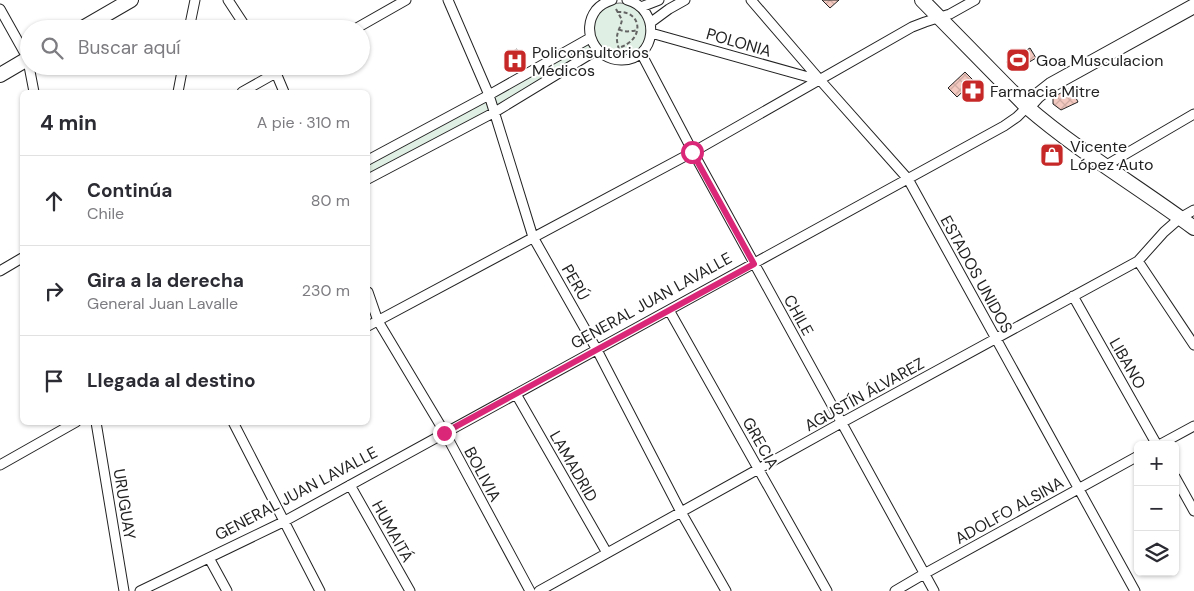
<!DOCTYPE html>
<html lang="es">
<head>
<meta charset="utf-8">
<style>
  :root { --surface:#fff; --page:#f2f2f3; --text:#2b2b33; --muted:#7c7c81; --line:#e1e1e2 }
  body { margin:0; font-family:"DM Sans",sans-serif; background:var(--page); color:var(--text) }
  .controls { position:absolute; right:15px; bottom:15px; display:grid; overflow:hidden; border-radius:8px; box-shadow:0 1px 4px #0004 }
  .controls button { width:45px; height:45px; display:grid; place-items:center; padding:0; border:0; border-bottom:1px solid var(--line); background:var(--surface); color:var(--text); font:25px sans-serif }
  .stop { position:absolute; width:15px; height:15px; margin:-11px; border:4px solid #db2777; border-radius:50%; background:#fff }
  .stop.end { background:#db2777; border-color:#fff; box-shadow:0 1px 5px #0008 }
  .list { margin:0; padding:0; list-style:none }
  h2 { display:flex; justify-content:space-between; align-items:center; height:65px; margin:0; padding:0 20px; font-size:21px }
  h2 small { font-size:16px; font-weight:400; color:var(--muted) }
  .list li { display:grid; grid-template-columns:32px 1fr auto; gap:15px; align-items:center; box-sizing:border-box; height:90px; padding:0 20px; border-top:1px solid var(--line) }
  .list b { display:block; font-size:19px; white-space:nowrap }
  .list p { margin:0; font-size:16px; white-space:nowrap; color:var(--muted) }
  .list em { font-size:16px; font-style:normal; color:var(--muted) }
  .icon { flex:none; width:28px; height:28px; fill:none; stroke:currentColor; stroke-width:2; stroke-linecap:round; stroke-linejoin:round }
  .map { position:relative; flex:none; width:1194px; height:591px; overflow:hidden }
  .search { position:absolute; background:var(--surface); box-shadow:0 1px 4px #0004; left:20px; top:20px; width:350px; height:55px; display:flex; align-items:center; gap:12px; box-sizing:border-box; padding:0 18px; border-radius:28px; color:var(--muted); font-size:19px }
  .panel { position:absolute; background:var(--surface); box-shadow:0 1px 4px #0004; left:20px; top:90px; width:350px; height:335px; border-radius:8px }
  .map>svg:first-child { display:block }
</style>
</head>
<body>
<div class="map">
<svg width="1194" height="591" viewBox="0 0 1194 591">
  <defs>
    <pattern id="building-cross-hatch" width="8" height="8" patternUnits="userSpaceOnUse" patternTransform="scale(1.25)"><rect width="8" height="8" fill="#f3c9c0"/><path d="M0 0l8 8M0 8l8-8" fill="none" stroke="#d0aca5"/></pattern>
  </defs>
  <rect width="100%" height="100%" fill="#fff"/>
  <!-- park -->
  <path fill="#e0efe3" stroke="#6f6f6f" d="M593 30a27 27 0 1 1 54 0a27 27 0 1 1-54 0Z
    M590,38l7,12 -229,129v-19z"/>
  <!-- building -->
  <path fill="url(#building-cross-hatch)" stroke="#222" d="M822,0h17l-9,8z
    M1030,48l6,10 -20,12 -10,-8z
    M517,49l9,17 -12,6 -9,-17z
    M965,72l9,9 -17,16 -9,-9z
    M974,81l9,9 -11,11 -9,-9z
    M1071,88l7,14 -17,8 -8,-6v-7z"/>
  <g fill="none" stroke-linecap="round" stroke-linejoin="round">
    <!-- street casing -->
    <g stroke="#222" stroke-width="11">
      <path id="street" d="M228,0l19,29
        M448,0l41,95 44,142 64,113 84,162 45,79
        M612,0c-6,2 -12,5 -16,10 -16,21 0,50 25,50 36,1 41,-51 6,-60
        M751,0l69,80 88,99 227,412
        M641,7l18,-7
        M0,9l28,50 1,5
        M650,23l19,-14 16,-9
        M189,29l6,-29
        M355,29l51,-29
        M651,33l168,47
        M641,53l52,99 241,439
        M29,66l5,26
        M272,66l4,7 8,19
        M178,92l5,-26
        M242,92l46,-26
        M368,160l121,-65 101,-57
        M1105,166l89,-52
        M368,179l127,-67 102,-62
        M1138,261l56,84
        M0,271l22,-13
        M368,292l10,29 67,112 85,158
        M1073,296l84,149
        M669,310l158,281
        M368,326l325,-174 219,-125 13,-5 25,-8 25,-14
        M516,394l91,159
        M96,422l28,169
        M233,422l87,169
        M1159,445l35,-19
        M0,465l76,-43
        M1175,477l19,34
        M350,485l60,106
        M209,558l18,33
        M140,591l143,-69 721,-396 13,-9 10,-10
        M539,591l302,-168 297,-162 26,-29 16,-14 14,-8
        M895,591l29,-17 214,-118"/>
    </g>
    <!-- secondary casing -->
    <g stroke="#222" stroke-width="16">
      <path id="secondary" d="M922,0l105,107c52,45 112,80 167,121
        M81,29l50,-29
        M0,75l29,-17
        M1027,107l10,-11 14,-11 143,-79"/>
    </g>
    <!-- path -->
    <path stroke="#646464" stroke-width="2" stroke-dasharray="4 2.5" stroke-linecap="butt" d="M616,9l6,11c-3,13 -8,14 -3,29
      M617,12c25,-2 29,28 1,36
      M619,29c5,4 13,2 19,1"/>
    <!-- street -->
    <use href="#street" stroke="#fff" stroke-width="9"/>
    <!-- secondary -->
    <use href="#secondary" stroke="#fff" stroke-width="14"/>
  </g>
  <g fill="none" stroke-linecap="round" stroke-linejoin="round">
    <!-- route -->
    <path stroke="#db2777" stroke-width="6" d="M444,433l310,-169 -62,-112"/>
  </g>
  <!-- icons -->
  <defs>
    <g id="stadium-square" transform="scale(1.25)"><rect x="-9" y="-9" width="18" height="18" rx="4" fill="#c62828" stroke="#fff"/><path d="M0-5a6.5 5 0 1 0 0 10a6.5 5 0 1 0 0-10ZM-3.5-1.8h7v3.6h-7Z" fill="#fff"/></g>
    <g id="hospital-square" transform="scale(1.25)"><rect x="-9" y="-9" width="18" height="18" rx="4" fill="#c62828" stroke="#fff"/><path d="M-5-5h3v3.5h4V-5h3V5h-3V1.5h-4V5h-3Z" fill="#fff"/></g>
    <g id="pharmacy-square" transform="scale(1.25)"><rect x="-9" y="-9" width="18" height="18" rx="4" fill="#c62828" stroke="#fff"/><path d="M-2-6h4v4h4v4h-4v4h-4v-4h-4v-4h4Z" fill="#fff"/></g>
    <g id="shop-square" transform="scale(1.25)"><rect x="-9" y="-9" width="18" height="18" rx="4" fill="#c62828" stroke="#fff"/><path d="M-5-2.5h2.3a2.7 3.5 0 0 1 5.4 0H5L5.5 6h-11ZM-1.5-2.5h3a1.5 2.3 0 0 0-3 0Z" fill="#fff"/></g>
  </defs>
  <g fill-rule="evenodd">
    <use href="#stadium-square" x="1018" y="60"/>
    <use href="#hospital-square" x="515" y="61"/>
    <use href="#pharmacy-square" x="973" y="91"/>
    <use href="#shop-square" x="1052" y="155"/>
  </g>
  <g text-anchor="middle" stroke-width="4" stroke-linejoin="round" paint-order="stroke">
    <!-- street labels -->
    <g font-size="16" fill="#222" stroke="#fff">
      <text transform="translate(739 42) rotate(16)" y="6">POLONIA</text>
      <text transform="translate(977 274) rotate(61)" y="6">ESTADOS UNIDOS</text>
      <text transform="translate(576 282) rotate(60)" y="6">PERÚ</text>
      <text transform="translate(651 300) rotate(-29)" y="6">GENERAL JUAN LAVALLE</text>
      <text transform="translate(799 315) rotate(61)" y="6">CHILE</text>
      <text transform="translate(1128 363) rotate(60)" y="6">LIBANO</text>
      <text transform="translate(864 394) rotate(-29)" y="6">AGUSTÍN ÁLVAREZ</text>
      <text transform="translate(761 443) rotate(61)" y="6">GRECIA</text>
      <text transform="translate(574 466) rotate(60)" y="6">LAMADRID</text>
      <text transform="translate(483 474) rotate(62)" y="6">BOLIVIA</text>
      <text transform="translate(296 493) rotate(-28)" y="6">GENERAL JUAN LAVALLE</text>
      <text transform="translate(125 504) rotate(81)" y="6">URUGUAY</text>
      <text transform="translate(1009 510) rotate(-29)" y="6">ADOLFO ALSINA</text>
      <text transform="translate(393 531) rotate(61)" y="6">HUMAITÁ</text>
    </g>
    <!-- poi labels -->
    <g font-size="16" fill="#222" stroke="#fff" text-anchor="start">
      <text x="532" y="58">Policonsultorios<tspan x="532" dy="18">Médicos</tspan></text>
      <text x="1036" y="66">Goa Musculacion</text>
      <text x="990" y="97">Farmacia Mitre</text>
      <text x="1070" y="152">Vicente<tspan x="1070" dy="18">López Auto</tspan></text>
    </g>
  </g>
</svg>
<div class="controls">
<button>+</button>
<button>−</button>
<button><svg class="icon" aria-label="layers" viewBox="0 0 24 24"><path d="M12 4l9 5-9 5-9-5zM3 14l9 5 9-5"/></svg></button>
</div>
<div class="stop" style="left:692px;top:152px"></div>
<div class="stop end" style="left:444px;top:433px"></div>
<div class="search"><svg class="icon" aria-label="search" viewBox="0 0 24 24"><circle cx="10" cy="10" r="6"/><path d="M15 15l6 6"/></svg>Buscar aquí</div>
<section class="panel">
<h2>4 min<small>A pie · 310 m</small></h2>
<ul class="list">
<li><svg class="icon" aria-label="ahead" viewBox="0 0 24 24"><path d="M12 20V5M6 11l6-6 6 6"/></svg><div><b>Continúa</b><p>Chile</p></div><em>80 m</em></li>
<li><svg class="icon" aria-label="right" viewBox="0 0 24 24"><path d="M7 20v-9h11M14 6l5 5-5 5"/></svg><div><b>Gira a la derecha</b><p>General Juan Lavalle</p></div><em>230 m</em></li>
<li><svg class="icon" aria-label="arrive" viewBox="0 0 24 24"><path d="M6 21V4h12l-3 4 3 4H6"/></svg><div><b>Llegada al destino</b></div></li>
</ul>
</section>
</div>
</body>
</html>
